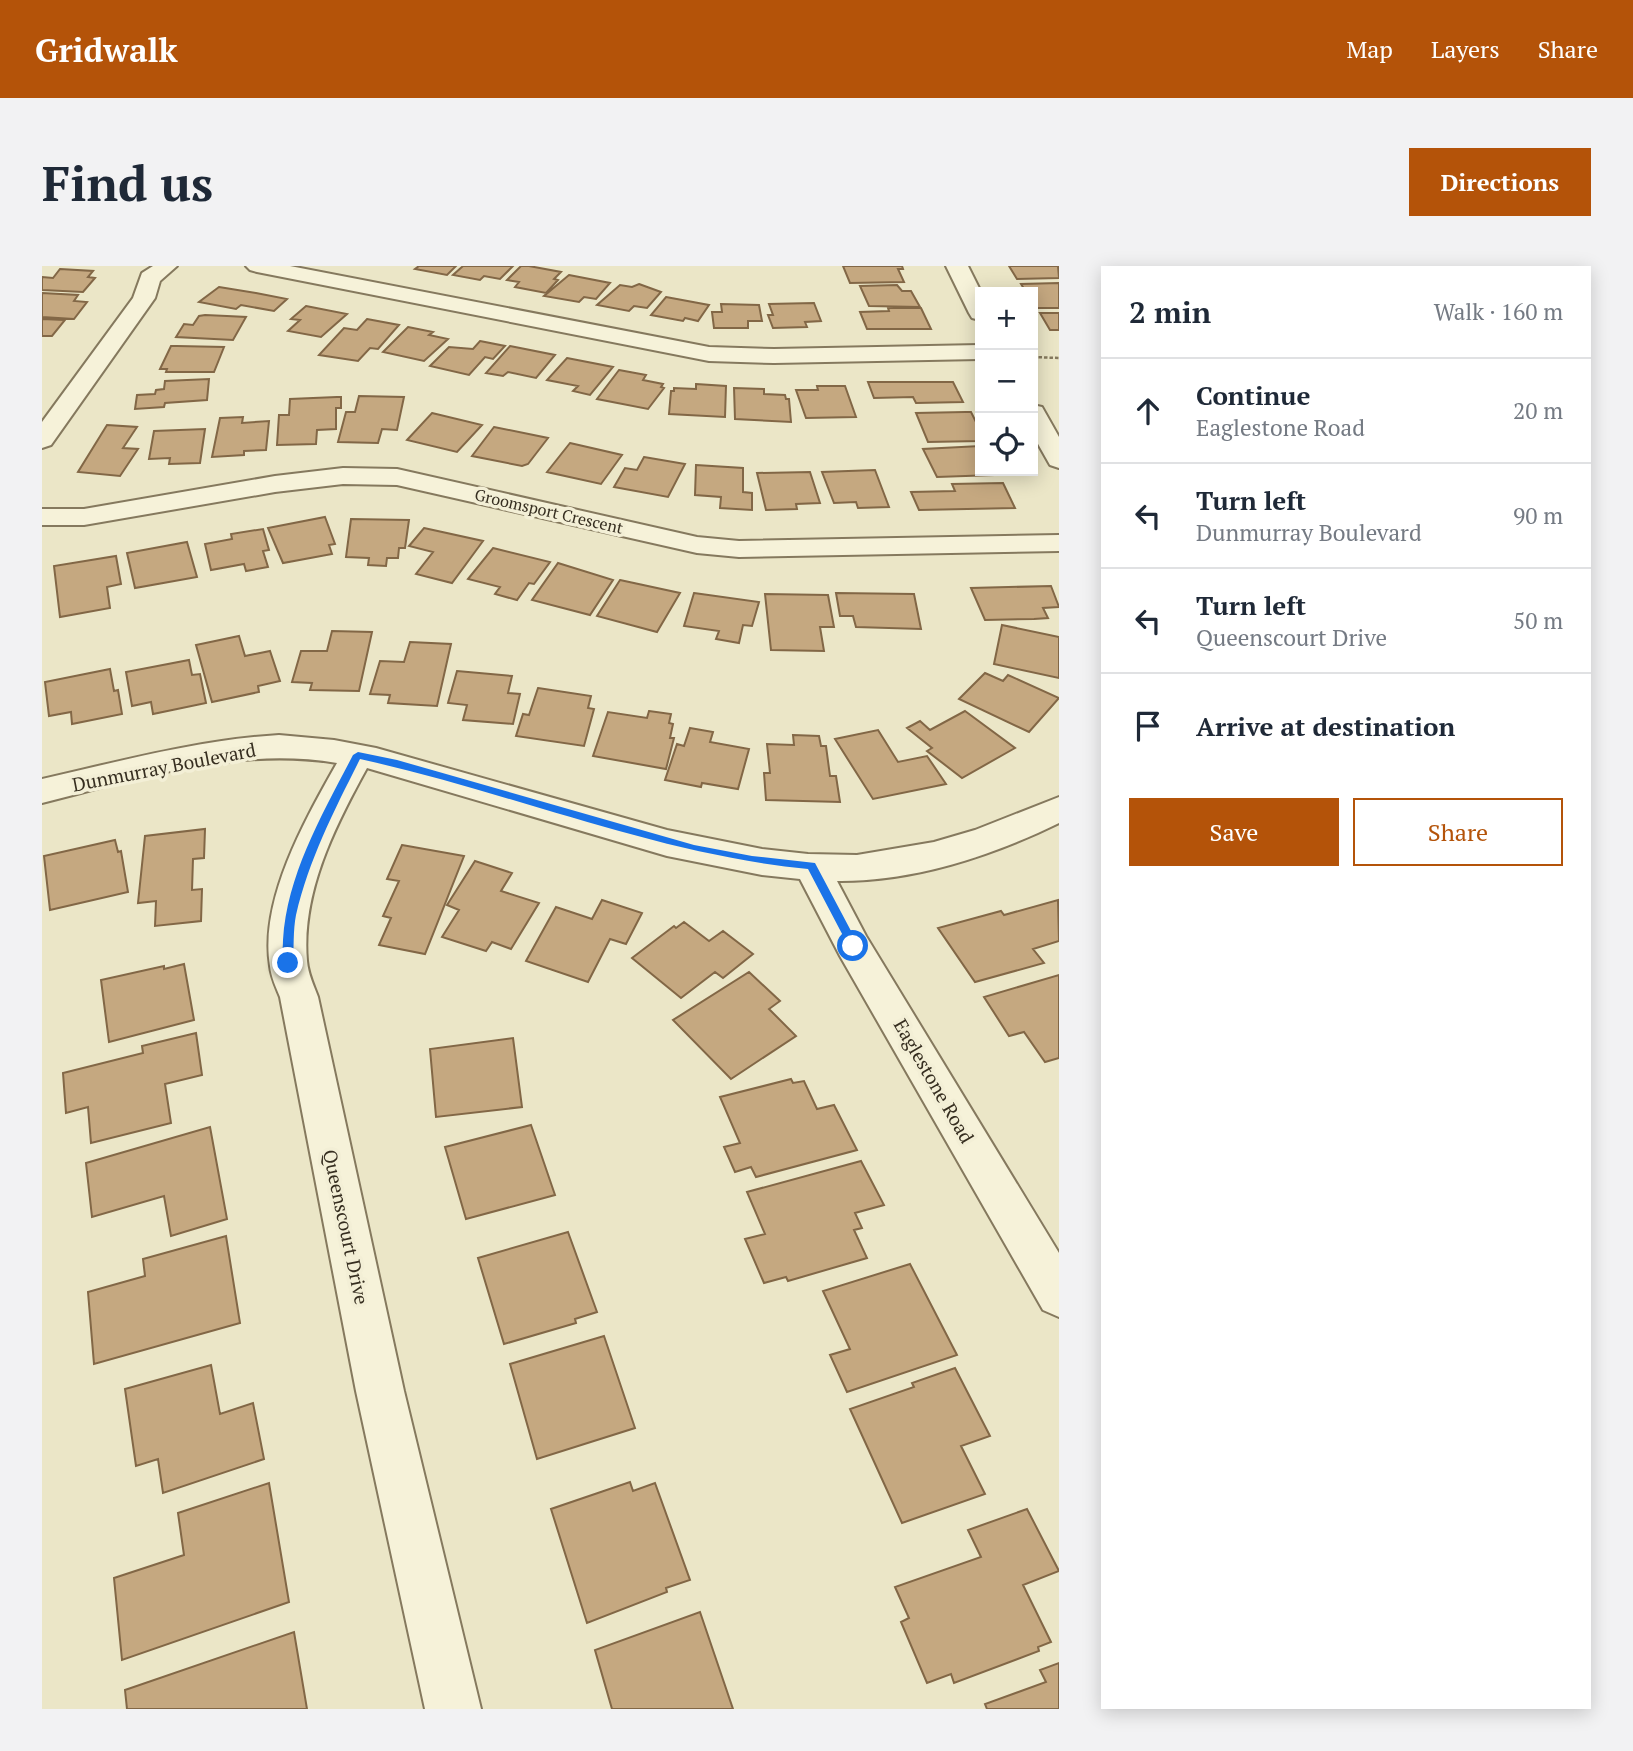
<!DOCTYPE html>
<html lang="en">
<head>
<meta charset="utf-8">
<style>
  :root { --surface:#fff; --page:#f2f2f3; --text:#1f2937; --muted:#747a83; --line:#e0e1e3; --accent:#b45309 }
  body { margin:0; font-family:"PT Serif",serif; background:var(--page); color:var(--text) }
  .controls { position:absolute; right:21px; top:21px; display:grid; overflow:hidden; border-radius:0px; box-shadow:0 4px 18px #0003 }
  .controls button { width:63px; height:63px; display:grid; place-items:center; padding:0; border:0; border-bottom:2px solid var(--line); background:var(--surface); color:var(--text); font:35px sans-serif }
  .stop { position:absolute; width:21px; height:21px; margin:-16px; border:5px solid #1a73e8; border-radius:50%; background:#fff }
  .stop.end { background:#1a73e8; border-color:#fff; box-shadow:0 2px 7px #0008 }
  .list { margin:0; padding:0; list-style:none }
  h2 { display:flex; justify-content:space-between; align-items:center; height:91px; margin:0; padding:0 28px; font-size:30px }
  h2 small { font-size:23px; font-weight:400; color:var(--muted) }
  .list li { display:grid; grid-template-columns:46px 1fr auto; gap:21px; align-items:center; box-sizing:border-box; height:105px; padding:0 28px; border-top:2px solid var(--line) }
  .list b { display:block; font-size:26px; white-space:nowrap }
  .list p { margin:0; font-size:23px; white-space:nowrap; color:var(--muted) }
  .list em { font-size:23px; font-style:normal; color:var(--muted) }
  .actions { display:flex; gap:14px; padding:21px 28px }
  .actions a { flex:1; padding:16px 0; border:2px solid var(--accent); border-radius:0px; text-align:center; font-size:24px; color:var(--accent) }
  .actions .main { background:var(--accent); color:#fff }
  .icon { flex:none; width:38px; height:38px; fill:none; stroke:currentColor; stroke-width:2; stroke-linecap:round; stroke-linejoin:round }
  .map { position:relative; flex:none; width:1017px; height:1443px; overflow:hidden; border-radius:0px }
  header { display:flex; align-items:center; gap:42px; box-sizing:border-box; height:98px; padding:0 35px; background:var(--accent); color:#fff }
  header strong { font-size:33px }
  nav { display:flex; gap:38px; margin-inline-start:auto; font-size:24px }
  .intro { display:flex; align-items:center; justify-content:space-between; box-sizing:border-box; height:168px; padding:0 42px }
  h1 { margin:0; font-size:49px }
  .button { padding:18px 32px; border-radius:0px; background:var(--accent); color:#fff; font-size:24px; font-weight:700 }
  main { display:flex; gap:42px; padding:0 42px }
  aside { flex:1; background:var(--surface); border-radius:0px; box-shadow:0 4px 18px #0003 }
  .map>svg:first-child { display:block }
</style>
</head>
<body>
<header>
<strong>Gridwalk</strong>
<nav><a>Map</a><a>Layers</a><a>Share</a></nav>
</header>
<div class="intro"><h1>Find us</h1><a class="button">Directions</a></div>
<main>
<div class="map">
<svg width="1017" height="1443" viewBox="0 0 1017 1443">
  <rect width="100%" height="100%" fill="#ebe6c7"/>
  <!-- building -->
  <path fill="#c5a880" stroke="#826746" stroke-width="2" d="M377,0h37l-9,9 -32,-6z
    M421,0h50l-13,13 -16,-3 -4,4 -27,-5z
    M479,0h8l32,6 -7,7 4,1 -12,13 -31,-6 4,-5 -12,-2z
    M801,0h59l1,3h-5l6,13 -54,1z
    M967,0h49l1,12 -42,1z
    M18,3l33,2 -5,6 7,1 -12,14 -41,-2v-13l11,1z
    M527,9l41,8 -14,16 -12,-2 -5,5 -35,-6z
    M1017,17v25h-24l-2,-16h-7l-5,-8z
    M597,18l22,8 -14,16 -13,-2 -5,5 -32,-6 23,-20 12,2z
    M855,19l5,6h9l9,16 -51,-1 -9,-20z
    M177,21l37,6 31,6 -13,12 -33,-6 -5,4 -37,-7z
    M0,27l36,2 -4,6 13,1 -13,17 -32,-2z
    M624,31l43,8 -11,16 -13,-3 -2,3 -32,-6z
    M772,37l7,18 -16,1 2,5 -34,1 -5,-13h5l-4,-11z
    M679,38l38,1 3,16h-14v7h-34l-2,-16h10z
    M264,40l41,8 -26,23 -33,-6 12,-11 -9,-1z
    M846,42h33l10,21h-64l-7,-17 29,-1z
    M998,47h19v17h-9z
    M163,49l22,1 19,1 -13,23 -57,-3 8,-13 9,1 6,-9z
    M0,53l23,1 -13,16h-10z
    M325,53l32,6 -21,24 -8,-1 -12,13 -39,-6 25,-27 13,2z
    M366,61l25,5 -4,3 19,4 -24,22 -41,-9z
    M438,75l25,5 -12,13 -8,-2 -16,18 -39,-9 19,-19 24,2z
    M129,80h6l47,1 -10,25h-48l1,-3h-7z
    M468,80l45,9 -19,23 -28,-6 -5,4 -17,-3z
    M525,92l46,9 -23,28 -17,-4 5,-5 -31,-6z
    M577,104l27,5 -3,5 20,4 -2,3 3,1 -16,21 -51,-10z
    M167,113l-2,21 -42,3 -1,4 -29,2 2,-14 18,-1 1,-4 8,-1 1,-8z
    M826,116h85l10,20 -47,1 -3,-6 -39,1z
    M654,118l30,2 -1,31 -56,-3 2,-23h3v-3l22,1z
    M775,120h28l11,31 -50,1 -10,-28h22z
    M692,122l30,1v5l21,1 1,4h3l2,23 -56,-3z
    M317,130l45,1 -7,33 -15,-1 -4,14 -40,-1 8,-30h9z
    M295,131h4v11h-5v21l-19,1 -1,14 -39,1 2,-30h10l1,-16z
    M923,146h6l9,18v11l-52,1 -12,-29z
    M390,147l50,12 -25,27 -50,-12z
    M201,151l-1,6 27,-2 -3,29 -22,1v4l-32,2 8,-39z
    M65,159l30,2 -14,21 15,1 -18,27 -42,-4z
    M452,161l54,11 -20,26 -6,2 -50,-10z
    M163,163l-5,34 -31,1 1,-6 -21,1 5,-28z
    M528,177l52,12 -21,29 -54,-12z
    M938,180v25h11l2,4 -56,2 -14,-28z
    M602,191l41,7 -17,33 -54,-10 11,-19 12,2z
    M654,199l47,3v24l9,1v17l-32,-2 1,-11 -26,-2z
    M833,204l14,37 -31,1 -2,-6 -22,1 -12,-31z
    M768,206l10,31 -24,1 1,5 -31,1 -9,-37z
    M961,217l12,25 -96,2 -8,-18 44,-1 -3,-7z
    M283,251l10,27 -6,1 3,9 -49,9 -15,-35z
    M309,253l58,1 -4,28h-6l-1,10h-11l-1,8 -18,-1 1,-7 -23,-1z
    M382,262l59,13 -31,42 -36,-9 17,-22 -24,-6z
    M221,263l6,21 -6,1 5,16 -22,4 -2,-7 -33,6 -6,-26 27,-5 -1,-5z
    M145,276l10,35 -62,11 -8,-35z
    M451,282l57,14 -16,22 -5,-1 -12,17 -22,-6 5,-7 -32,-8z
    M74,290l5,28 -14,3 3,21 -50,9 -6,-51z
    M516,297l55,17 -23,35 -58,-15z
    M578,314l60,13 -23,39 -60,-16z
    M1009,320l8,21 -16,1 5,10 -14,1 -49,1 -14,-32z
    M652,327l65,9 -7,24 -9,-1 -4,18 -23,-4 3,-8 -35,-5z
    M794,327l78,1 7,35 -65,-2 -3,-11h-13z
    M723,328l63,1 6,32h-14l4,24 -53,-1z
    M960,359l57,12v41l-65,-14z
    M290,365l40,1 -13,59 -49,-1 2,-7 -20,-1 9,-31h26z
    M197,370l6,20 25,-5 10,30 -22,5 1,6 -47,10 -16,-57z
    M368,376l41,2 -14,62 -49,-3 2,-8 -20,-1 10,-33 24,1z
    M147,394l3,15 8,-1 6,29 -53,11 -2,-12 -19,4 -6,-34z
    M68,403l4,22 4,-1 4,24 -50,10 -1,-12 -22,4 -4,-34z
    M415,405l55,5 -4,17 12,1 -7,30 -50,-4 4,-15 -19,-2z
    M943,407l18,8 5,-6 51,23 -30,34 -70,-33z
    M496,422l53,8 -3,12 6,1 -10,37 -68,-10 7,-22 6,1z
    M607,445l22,3 -2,9 4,1 -3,14h4l-8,31 -73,-13 15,-44 39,6z
    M923,445l50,37 -53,30 -35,-27 5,-3 -25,-20 13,-7 10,9z
    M648,462l23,4 -3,10 39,7 -11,40 -36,-6 -1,4 -36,-7 12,-36 7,2z
    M836,464l20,32 29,-6 19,28 -73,15 -38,-60z
    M751,469l26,1 2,10h5l4,30h6l4,26 -74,-2 -2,-27h6l-3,-29 27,1z
    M163,563l-1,29 -11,1 -1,31 10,-1 -1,32 -46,5 1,-25 -18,2 7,-67z
    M73,574l3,12 3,-1 7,41 -78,18 -6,-54z
    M360,579l62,11 -39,98 -46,-9 12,-27 -8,-2 16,-35 -12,-2z
    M433,595l37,12 -11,18 38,12 -28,46 -19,-7 -6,9 -44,-14 17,-27 -12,-5z
    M560,634l40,13 -16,31 -16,-5 -22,43 -62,-21 30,-54 36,12z
    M1016,634l1,41 -26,8 11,14 -69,19 -37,-54 63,-17 3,4z
    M642,656l25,19 14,-10 30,23 -30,24 -8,-6 -34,26 -49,-40 42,-32 2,2z
    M142,698l10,56 -85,22 -8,-62 63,-14v3z
    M707,706l31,29 -11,8 27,27 -65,43 -58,-59z
    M1017,709v83l-14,4 -21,-30 -15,4 -25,-39z
    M154,767l6,42 -37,9 6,39 -80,20 -3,-36 -22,6 -3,-40 80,-20 -1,-7z
    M471,772l9,69 -86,10 -6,-68z
    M749,813l2,4 11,-2 13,28 17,-4 23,45 -101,27 -5,-10 -16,5 -11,-25 16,-4 -20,-46z
    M489,859l24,70 -89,24 -21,-72z
    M168,861l17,92 -56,17 -7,-40 -72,21 -6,-54z
    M819,895l23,44 -29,8 7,15 -8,2 13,28 -79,23 -2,-4 -22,6 -19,-44 20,-5 -18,-42z
    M526,966l29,80 -22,7 1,4 -72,21 -26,-86z
    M184,970l14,87 -146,41 -6,-72 57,-16 -2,-17z
    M868,998l47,91 -110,37 -17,-37 20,-6 -27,-58z
    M562,1070l31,92 -98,31 -27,-95z
    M169,1099l9,49 33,-11 11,56 -101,34 -5,-34 -22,7 -11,-77z
    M913,1102l35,68 -29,10 24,48 -83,29 -52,-114 64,-22 -2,-4z
    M588,1216l3,9 22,-8 35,97 -24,8 1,4 -80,31 -36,-114z
    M227,1217l20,119 -167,58 -8,-82 70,-23 -6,-42z
    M985,1243l32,62 -36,14 28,57 -13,5 1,4 -85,32 -3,-9 -24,9 -26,-61 8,-4 -14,-31 86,-30 -13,-27z
    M658,1346l33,97h-121l-17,-59z
    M252,1366l13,77h-180l-2,-19z
    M1017,1397v46h-72l-2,-5 61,-22 -6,-12z"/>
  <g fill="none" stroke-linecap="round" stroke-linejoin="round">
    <!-- minor casing -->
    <g stroke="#85795e" stroke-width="4">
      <path id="minor" d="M111,0h24l-17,15 -5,17 -104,147 -9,3v-26l91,-124 9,-25z
        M204,0h44l419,81 65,2 206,-4v14l-206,4 -65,-2 -452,-89 -7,-2z
        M904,0h22l13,26 -1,28 -8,-2 -3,-5z
        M991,139l9,2 17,30v31l-9,-3 -17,-30z
        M301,202l54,1 300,68 42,4 320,-6v16l-320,6 -42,-4 -300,-68 -54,-1 -68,8 -191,33h-42v-16h42l191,-33z
        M237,469l55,5 42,8 291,82 95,19 46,5 49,1 77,-13 41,-12 84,-33v26c-67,33 -147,59 -222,58l29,55 193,317v64l-16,-7 -203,-354 -40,-77 -38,-4 -95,-19 -300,-88c-32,58 -66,125 -60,193 1,13 7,25 11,36l86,394 77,318h-56l-69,-318 -76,-394c-4,-10 -9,-20 -10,-31 -11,-66 36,-148 67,-203 -100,-17 -199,16 -295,40v-24c79,-18 156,-39 237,-44z"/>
    </g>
    <!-- path -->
    <path stroke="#85795e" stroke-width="2.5" stroke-dasharray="3.5 2" stroke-linecap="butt" d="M991,91l26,1"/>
    <!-- minor -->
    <use href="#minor" fill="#f6f2d9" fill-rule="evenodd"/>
  </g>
  <!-- route -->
  <path fill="#1a73e8" d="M316,486l39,8 297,85 58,11 63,7 44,83 -6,4 -3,-1 -42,-80c-154,-15 -297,-77 -448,-110 -25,50 -51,100 -64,156 -3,15 -2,33 -3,48l-5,5 -4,-2c-3,-8 -1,-17 -1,-26 4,-66 40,-127 70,-185z"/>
  <g text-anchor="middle" stroke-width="7" stroke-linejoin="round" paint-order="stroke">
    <!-- far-street labels -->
    <g font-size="16" fill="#362e20" stroke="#f3efd6">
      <text transform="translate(507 245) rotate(13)" y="6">Groomsport Crescent</text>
    </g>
    <!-- street labels -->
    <g font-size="19" fill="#362e20" stroke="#f3efd6">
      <text transform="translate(122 501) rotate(-11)" y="7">Dunmurray Boulevard</text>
      <text transform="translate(892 815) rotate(60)" y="7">Eaglestone Road</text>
      <text transform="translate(304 961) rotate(78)" y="7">Queenscourt Drive</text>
    </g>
  </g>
</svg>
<div class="controls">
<button>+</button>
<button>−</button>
<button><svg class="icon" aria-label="locate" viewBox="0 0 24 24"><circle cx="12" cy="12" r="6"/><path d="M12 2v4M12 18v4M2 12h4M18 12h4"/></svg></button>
</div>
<div class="stop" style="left:811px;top:680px"></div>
<div class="stop end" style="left:246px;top:697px"></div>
</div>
<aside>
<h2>2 min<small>Walk · 160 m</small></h2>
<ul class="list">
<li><svg class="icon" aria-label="ahead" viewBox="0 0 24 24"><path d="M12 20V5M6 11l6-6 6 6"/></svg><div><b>Continue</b><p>Eaglestone Road</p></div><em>20 m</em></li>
<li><svg class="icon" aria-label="left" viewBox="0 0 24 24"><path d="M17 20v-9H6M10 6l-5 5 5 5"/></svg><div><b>Turn left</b><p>Dunmurray Boulevard</p></div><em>90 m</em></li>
<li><svg class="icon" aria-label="left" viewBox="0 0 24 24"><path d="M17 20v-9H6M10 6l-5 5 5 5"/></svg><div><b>Turn left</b><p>Queenscourt Drive</p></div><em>50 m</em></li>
<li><svg class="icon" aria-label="arrive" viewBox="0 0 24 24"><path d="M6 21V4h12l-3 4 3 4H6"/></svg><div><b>Arrive at destination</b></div></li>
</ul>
<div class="actions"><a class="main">Save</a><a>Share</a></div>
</aside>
</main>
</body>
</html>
